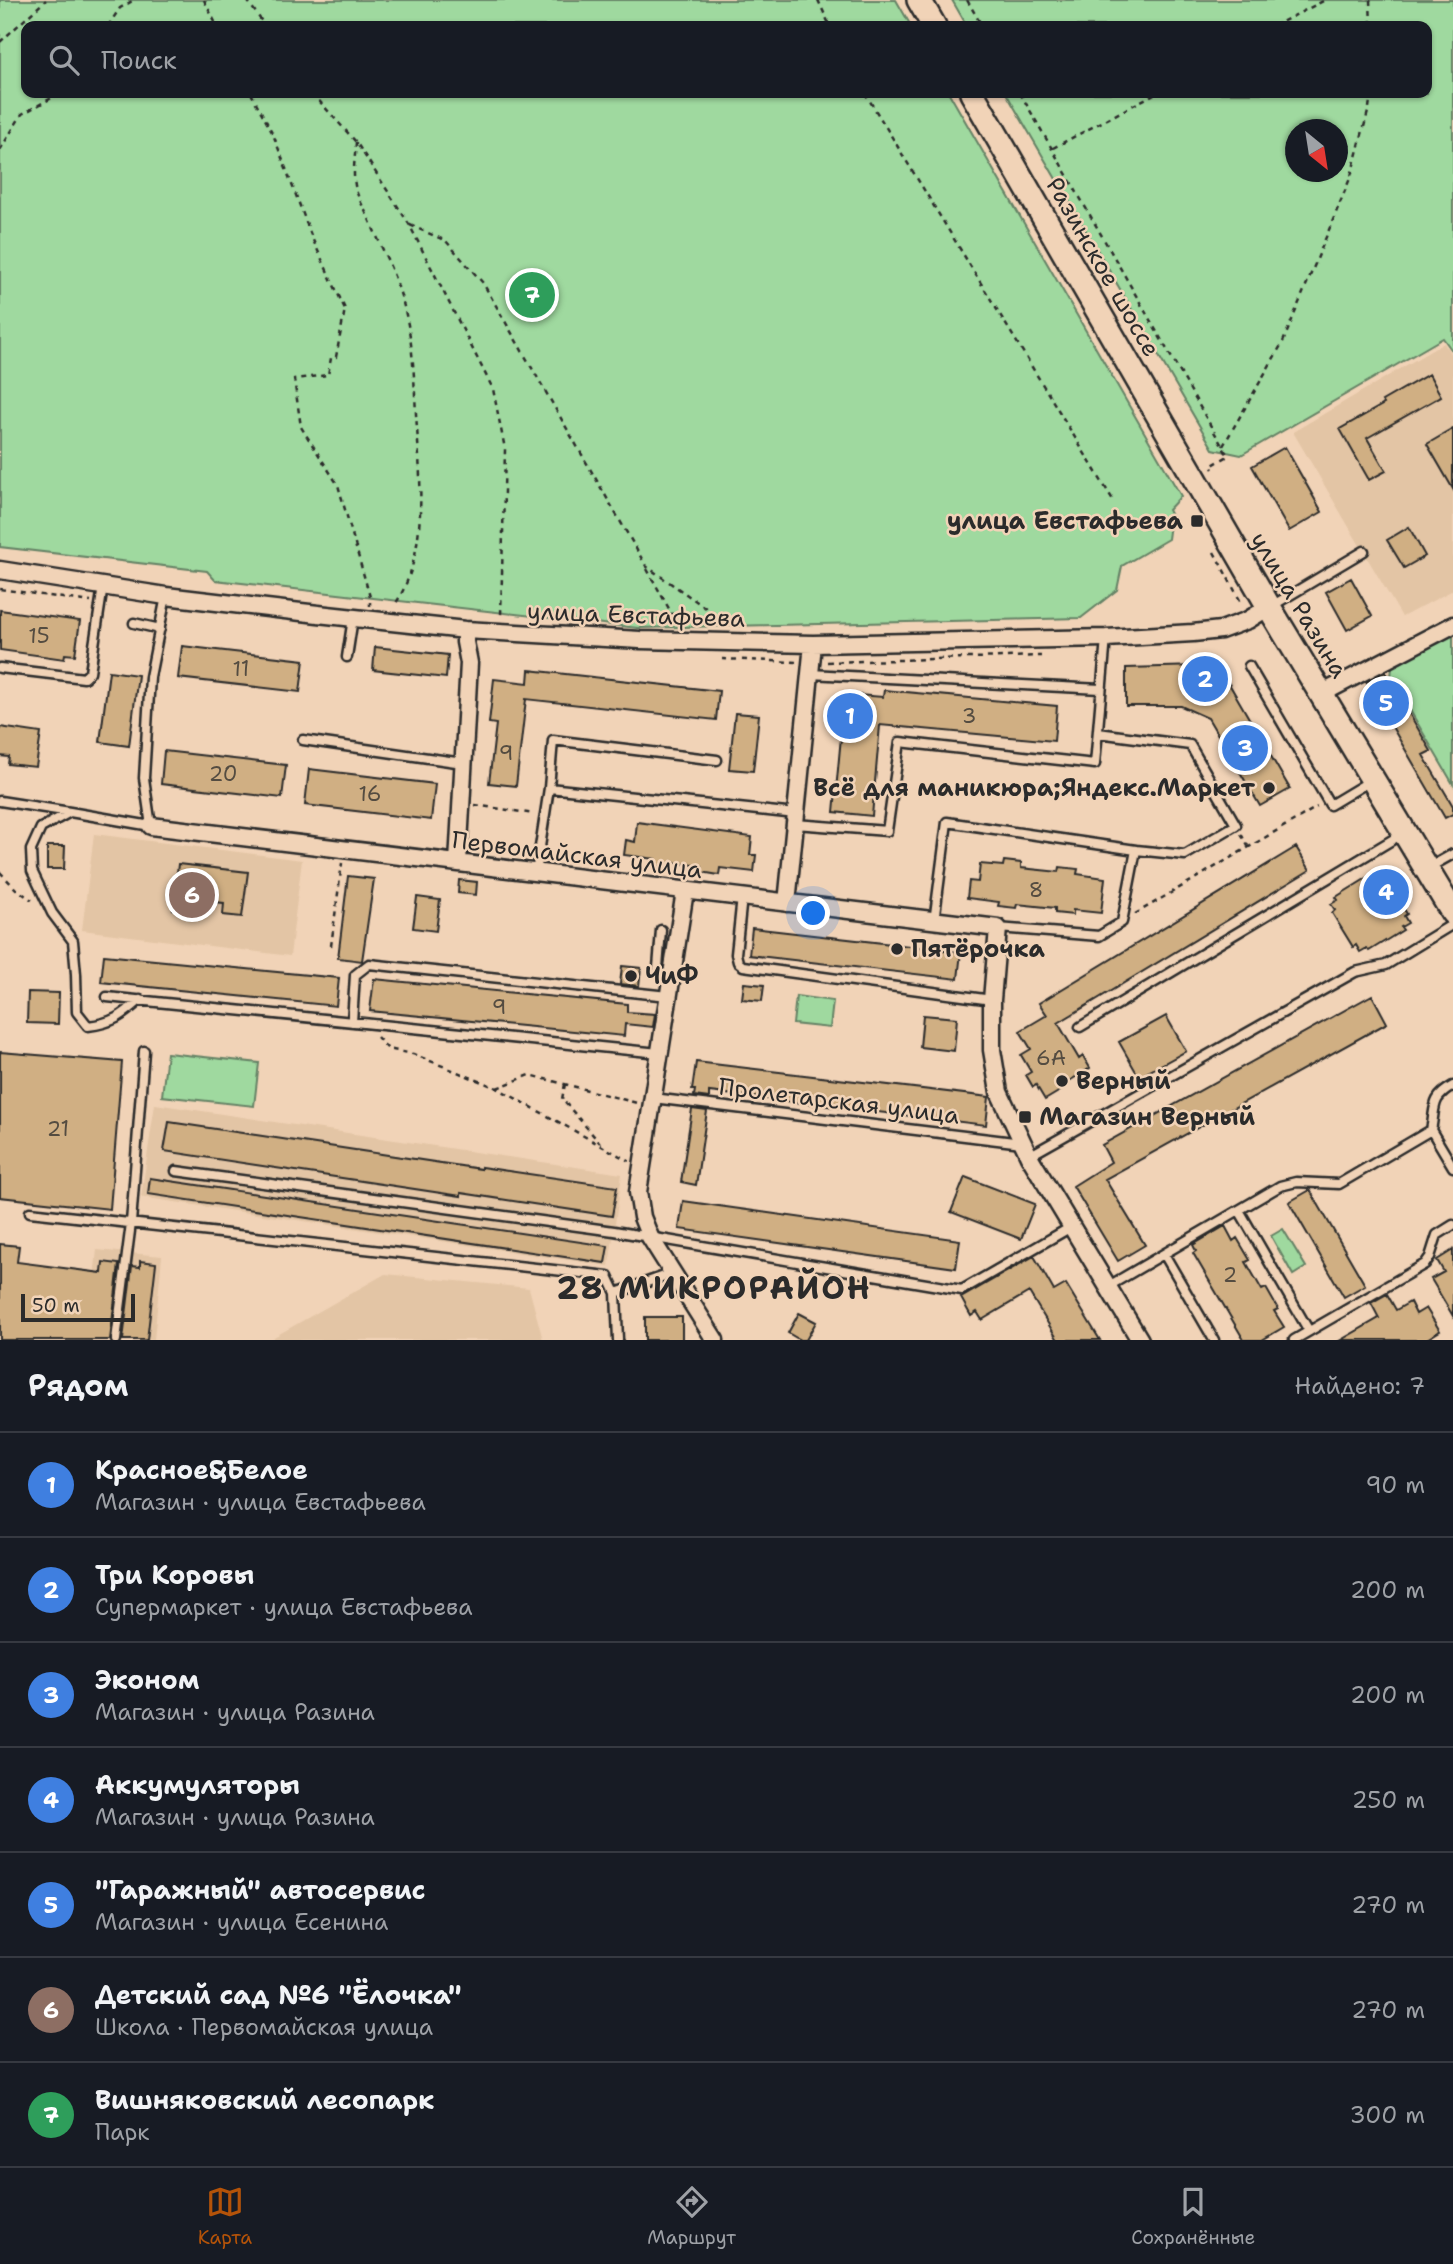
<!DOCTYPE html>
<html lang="ru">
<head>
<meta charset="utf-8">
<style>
  :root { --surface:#171b24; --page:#20242c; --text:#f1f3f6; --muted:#9ea1a6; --line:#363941; --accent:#b45309 }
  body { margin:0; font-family:"Shantell Sans",sans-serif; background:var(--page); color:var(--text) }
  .compass { position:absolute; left:1285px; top:119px; width:63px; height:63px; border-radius:50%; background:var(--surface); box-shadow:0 2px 5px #0004; rotate:150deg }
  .scale { position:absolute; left:21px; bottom:18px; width:114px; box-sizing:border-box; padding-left:7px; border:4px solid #2b2b2b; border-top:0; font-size:19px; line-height:24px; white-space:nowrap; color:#2b2b2b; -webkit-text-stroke:5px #f1d3b7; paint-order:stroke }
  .you { position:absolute; left:814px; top:914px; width:24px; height:24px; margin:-18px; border:5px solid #fff; border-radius:50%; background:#1a73e8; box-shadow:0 0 0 10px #1a73e833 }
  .badge { display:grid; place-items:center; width:46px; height:46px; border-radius:50%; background:var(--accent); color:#fff; font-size:23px; font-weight:700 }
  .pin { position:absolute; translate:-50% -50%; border:4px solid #fff; box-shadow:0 2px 7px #0006 }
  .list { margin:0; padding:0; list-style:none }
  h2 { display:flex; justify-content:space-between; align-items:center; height:91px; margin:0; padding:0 28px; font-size:30px }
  h2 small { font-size:23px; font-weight:400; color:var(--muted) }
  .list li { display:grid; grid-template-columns:46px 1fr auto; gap:21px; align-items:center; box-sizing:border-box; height:105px; padding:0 28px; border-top:2px solid var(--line) }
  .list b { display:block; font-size:26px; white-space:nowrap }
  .list p { margin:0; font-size:23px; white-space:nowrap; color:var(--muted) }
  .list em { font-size:23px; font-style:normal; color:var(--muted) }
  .icon { flex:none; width:38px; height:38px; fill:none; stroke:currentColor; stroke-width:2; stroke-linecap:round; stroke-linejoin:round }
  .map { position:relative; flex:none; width:1453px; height:1340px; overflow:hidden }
  .search { position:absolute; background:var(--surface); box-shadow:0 2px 5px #0004; left:21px; right:21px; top:21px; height:77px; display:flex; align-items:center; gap:18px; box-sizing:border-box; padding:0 24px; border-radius:14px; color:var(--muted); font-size:26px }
  .sheet { height:826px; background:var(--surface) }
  nav { display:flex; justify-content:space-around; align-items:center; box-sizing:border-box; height:98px; border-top:2px solid var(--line); background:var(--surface); font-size:19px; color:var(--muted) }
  nav a { display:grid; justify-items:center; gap:4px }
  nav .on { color:var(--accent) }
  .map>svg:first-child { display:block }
</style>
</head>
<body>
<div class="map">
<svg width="1453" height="1340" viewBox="0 0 1453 1340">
  <rect width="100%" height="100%" fill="#f1d3b7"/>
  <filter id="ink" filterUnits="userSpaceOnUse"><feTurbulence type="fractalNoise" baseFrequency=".0143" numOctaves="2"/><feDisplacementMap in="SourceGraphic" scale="14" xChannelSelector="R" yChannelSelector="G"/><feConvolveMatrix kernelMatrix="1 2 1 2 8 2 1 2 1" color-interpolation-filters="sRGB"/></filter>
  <g filter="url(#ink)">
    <!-- built -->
    <path fill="#e3c5a5" d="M1444,343l9,15v232l-51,27 -109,-185z
      M94,834l208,26 -12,96 -208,-26z
      M155,1104l467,70 -13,92 -468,-69z
      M97,1250l65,6 -8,84h-67z
      M385,1274l144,14 14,52h-270l1,-3z"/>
    <!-- green -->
    <path fill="#9fd99f" stroke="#658265" stroke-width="2" fill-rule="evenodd" d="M0,0h896l15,26h-885v67h923l232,403 -13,14 3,6 -3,23 -46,27 -5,24 -36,28 -443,10 -423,-48 -8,-9 -207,-24z
      M952,0h501v352l-10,-14 -202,117 -28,-6 -207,-356h421v-67h-460zM1296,130h42v42h-42z
      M1453,626v158l-62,-106 1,-11 6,-10z
      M796,996l37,5 -3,27 -37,-4z
      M167,1053l92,10 -5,43 -92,-10z
      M1283,1229l23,38 -13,8 -22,-39z"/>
    <!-- building -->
    <path fill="#d0af83" stroke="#2b2b2b" stroke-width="2" d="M1429,374l12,22 -74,42 19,33 -17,9 -29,-51 44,-25 -2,-3z
      M1453,429v60l-26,-45z
      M1285,447l37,65 -33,19 -37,-65z
      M1409,527l16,29 -21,12 -17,-28z
      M1351,578l21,38 -25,14 -21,-38z
      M0,610l80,11 -5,34 -10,-1 -1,5 -64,-9z
      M182,646l122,14 -4,32 -122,-14z
      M375,647l73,8 -2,23 -73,-8z
      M1199,666l29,16 62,107 -30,17 -52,-88 -27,-12h-55v-38z
      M529,670l190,21 -3,29 -190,-21 -10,87 -27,-3 7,-59 -7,-1 5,-44 34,4z
      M109,671l29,4 -9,71 -29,-4z
      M1385,672l46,79 -8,4 30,51v8l-8,4 -79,-136z
      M884,690l173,16 -3,35 -174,-16 -8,91 -38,-4 11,-118 38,3z
      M735,713l24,2 -6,56 -24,-2z
      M0,727l41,6 -5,34 -28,-3 1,-7 -9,-1z
      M164,751l122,14 -4,33 -121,-14z
      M309,769l126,15 -4,36 -126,-15z
      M637,822l115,15 -2,18h6l-2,17 -34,-4 -1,7 -18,-3 1,-6 -31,-4 -1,6 -15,-2v-7l-31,-4 2,-15 9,2z
      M47,846h18l-1,23h-17z
      M1296,847l14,23 -252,153 21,36 4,-3 7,12 -32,20 2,3 -15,9 -9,-15 -3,2 -7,-12 5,-3 -10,-17 10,-6 -11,-18 27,-16 -8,-12z
      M1004,861l17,2v5l38,4 1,-5 18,2 -1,5 28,4 -4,35 -28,-3v5l-18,-2v-5l-38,-4 -1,4 -18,-2 1,-4 -32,-4 2,-17 9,1 2,-18 23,2z
      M178,864l70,8 -6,45 -19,-2 1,-12 -32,-3 -1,11 -18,-2z
      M1379,875l4,6 3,-1 21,34 -3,2 4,7 -7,4 2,3 -34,21 -2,-3 -7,4 -4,-7 -3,2 -21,-34 3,-3 -4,-6 7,-4 -2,-3 34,-21 2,3z
      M348,876l26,3 -12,82 -24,-3z
      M459,880l18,2 -1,13 -18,-2z
      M417,897l23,3 -4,31 -23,-3z
      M752,928l209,24 -3,27 -209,-24z
      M104,955l235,23 -3,28 -235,-24z
      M622,966l19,2 -2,18 -19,-2z
      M374,979l253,25v8l28,2 -2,13 -28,-3 -1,12 -254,-25z
      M744,983l20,2 -2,16 -20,-2z
      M28,992l31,1 -1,31 -31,-1z
      M1372,995l15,28 -282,156 40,66 -27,16 -45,-75 38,-24 -9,-17z
      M923,1015l34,3 -3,33 -34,-4z
      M1166,1016l20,35 -47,26 -20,-35z
      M0,1052l122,10 -12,147 -110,-12z
      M696,1062l293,35 -3,28 -277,-33v6l-15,-2 1,-6h-3z
      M692,1109l15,2 -11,74 -15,-3z
      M169,1122l312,47v-2l136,20 -5,29 -151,-23v3l-297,-45z
      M965,1177l70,27 -14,35 -70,-27z
      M150,1178l458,68 -3,17 -457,-69z
      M1310,1190l55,95 -21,12 -55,-95z
      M683,1201l277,39 -4,28 -277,-39z
      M1225,1226l8,15 4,-3 13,22 -4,2 16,28 4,-2 12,21 -4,2 10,16 -22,13h-18l-51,-87 3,-2 -3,-6z
      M0,1244l19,2 -2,16 85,11 1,-11 16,2 -9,76h-110z
      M1453,1250v66l-22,-37 13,-7 -7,-12z
      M1034,1256l20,35 12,-7 34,56h-42l-29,-48 -47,28 -5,-8 -6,4 -10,-18z
      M140,1261l16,2 -9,77h-24l9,-74 8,1z
      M1387,1294l9,16 14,-8 6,12 10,-6 14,23 -15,9h-84l38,-22 -8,-15z
      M799,1313l17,9 -10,18h-6l-12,-7z
      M645,1317h37v23h-37z"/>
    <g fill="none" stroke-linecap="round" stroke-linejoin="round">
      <!-- lane casing -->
      <g stroke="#2b2b2b" stroke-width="13">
        <path id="lane" d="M1270,607l94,-56
          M134,623l26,6
          M347,657l6,-39
          M1249,666l81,139 40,-24
          M0,668l84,10 6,-6 13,-86
          M810,674l291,15
          M1098,733l92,12 46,80 -51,30 -49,-5
          M303,740l160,23
          M549,788l4,-48 164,20
          M0,801l70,11
          M795,824l92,7 13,-89 195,22 11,-126
          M1428,868l25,-14
          M536,873l13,-85 247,26
          M742,897l-6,57 2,8 5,4 249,34
          M934,922l13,-100 189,28 -14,72 -23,14 -101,-8
          M658,968l3,-38
          M107,997l552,56
          M140,1000c-18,16 -27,23 -52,26l-11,-14 -1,-38 -3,-33 -21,-28 -20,-42 -1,-21 10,-22 29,-16 81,14 -7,-48 6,-101 16,-81
          M352,1022l3,-47 14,-11 299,32
          M1080,1027l322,-193
          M653,1098l369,45
          M1431,1130l22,37
          M1029,1156l326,-184 31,-7 67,-41
          M176,1171l438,60 348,59 109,-63
          M1239,1210l70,121
          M30,1212l578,64 8,17
          M1164,1254l50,86
          M1107,1287l173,-101 16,-4 43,2 92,-54c5,-23 -1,-31 22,-44
          M116,1340l15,-117 13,-172
          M618,1340l-2,-47 57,-20
          M1294,1340l131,-76 5,-7 7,-22 16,-10"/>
      </g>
      <!-- street casing -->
      <g stroke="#2b2b2b" stroke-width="21">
        <path id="street" d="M0,570l166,26 152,18 147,16 175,10 173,4 293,-6 87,-5 28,-3 27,-10 21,-13
          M1321,694l132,-69
          M151,826l847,102 -6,72v50l7,42 30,64 111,184
          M458,863l11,-200 -4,-21v-12
          M685,891l-47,301 4,25 8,20 65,103
          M787,903l26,-259"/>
      </g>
      <!-- secondary casing -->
      <g stroke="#2b2b2b" stroke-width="28">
        <path id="secondary" d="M919,0l15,26
          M972,93l297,514 184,306"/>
      </g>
      <!-- path -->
      <path stroke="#2b2b2b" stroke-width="2.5" stroke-dasharray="5 5" stroke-linecap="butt" d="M204,0l13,26
        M247,0l18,26
        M818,0l12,26
        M967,0l15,26
        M1370,0l1,26
        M108,26l12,-18 14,-8
        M1274,26l51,-26
        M0,42l46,-42
        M251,93l22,41 39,104 33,71 -9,48 -5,1 -3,17 -34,4 7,48 37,58 32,112v9
        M312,93l44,49 53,82 84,165 12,60 -4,167
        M865,93l248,407
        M1020,93l208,363 -17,10 2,3
        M356,142c-1,16 -4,33 0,48 3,10 9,20 13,29 12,27 26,55 34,84 10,36 11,73 13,111 4,61 14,139 -22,192
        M1053,148l103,-55
        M0,150l22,-36 39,-21
        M410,225l36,16 37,42 163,283 87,61
        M1223,446l60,-104 68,-166 18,-68 2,-15
        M1214,552l28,52
        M647,569l31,56
        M0,589l91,13
        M722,659l74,3
        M827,662l214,-6
        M475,805l59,9
        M1241,834l7,12
        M0,872l16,17 16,11
        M1135,914l182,-107
        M331,946l11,-83
        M377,1037l11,12 25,5 84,34 132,73
        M565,1084l-3,15 38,44
        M497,1088l33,-13 107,28"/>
      <!-- lane -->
      <use href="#lane" stroke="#f1d3b7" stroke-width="8"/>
      <!-- street -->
      <use href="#street" stroke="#f1d3b7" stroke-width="16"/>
      <!-- secondary -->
      <use href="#secondary" stroke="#f1d3b7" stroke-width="23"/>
    </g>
  </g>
  <!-- markers -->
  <g fill="#2b2b2b" stroke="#f1d3b7" stroke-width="2.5">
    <rect x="1190" y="514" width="14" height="14" rx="3.5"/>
    <circle cx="1269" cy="788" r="7"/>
    <circle cx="897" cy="949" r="7"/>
    <circle cx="631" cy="976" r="7"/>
    <circle cx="1062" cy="1081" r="7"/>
    <rect x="1018" y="1110" width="14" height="14" rx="3.5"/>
  </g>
  <g text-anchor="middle" stroke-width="5" stroke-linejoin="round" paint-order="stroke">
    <!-- number labels -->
    <g font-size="21" fill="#544c41">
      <text x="39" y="643">15</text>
      <text x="241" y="676">11</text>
      <text x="969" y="723">3</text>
      <text x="506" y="760">9</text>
      <text x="223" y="781">20</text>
      <text x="370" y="801">16</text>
      <text x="1036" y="897">8</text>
      <text x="499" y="1014">9</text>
      <text x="1051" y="1065">6А</text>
      <text x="58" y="1136">21</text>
      <text x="1230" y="1282">2</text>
    </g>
    <!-- street labels -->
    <g font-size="24" fill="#2b2b2b" stroke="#f1d3b7">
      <text transform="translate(1103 267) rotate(60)" y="8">Разинское шоссе</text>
      <text transform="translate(1299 605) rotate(59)" y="8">улица Разина</text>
      <text transform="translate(636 615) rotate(2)" y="8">улица Евстафьева</text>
      <text transform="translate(577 855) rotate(7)" y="8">Первомайская улица</text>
      <text transform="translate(839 1101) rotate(7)" y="8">Пролетарская улица</text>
    </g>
    <!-- poi labels -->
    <g font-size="24" font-weight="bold" fill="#2b2b2b" stroke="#f1d3b7" text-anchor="start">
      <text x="1183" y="529" text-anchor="end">улица Евстафьева</text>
      <text x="1255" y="796" text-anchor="end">Всё для маникюра;Яндекс.Маркет</text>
      <text x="911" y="957">Пятёрочка</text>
      <text x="645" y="984">ЧиФ</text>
      <text x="1076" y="1089">Верный</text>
      <text x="1039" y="1125">Магазин Верный</text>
    </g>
    <!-- district labels -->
    <g font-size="32" font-weight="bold" letter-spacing="2" fill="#2b2b2b" stroke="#f1d3b7">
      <text x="714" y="1299">28 МИКРОРАЙОН</text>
    </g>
  </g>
</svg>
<svg class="compass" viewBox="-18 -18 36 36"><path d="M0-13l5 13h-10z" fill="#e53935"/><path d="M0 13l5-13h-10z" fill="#9ea1a6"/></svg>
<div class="scale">50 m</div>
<div class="you"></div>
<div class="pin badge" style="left:850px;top:716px;background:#3f7fe0">1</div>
<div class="pin badge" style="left:1205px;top:679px;background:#3f7fe0">2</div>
<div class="pin badge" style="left:1245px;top:748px;background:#3f7fe0">3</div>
<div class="pin badge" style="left:1386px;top:892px;background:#3f7fe0">4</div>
<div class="pin badge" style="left:1386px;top:703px;background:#3f7fe0">5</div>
<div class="pin badge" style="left:192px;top:895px;background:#8d6e63">6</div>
<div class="pin badge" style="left:532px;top:295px;background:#2e9e5b">7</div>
<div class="search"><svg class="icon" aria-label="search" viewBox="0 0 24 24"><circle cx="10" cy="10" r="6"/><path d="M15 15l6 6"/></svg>Поиск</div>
</div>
<section class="sheet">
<h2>Рядом<small>Найдено: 7</small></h2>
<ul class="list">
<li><span class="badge" style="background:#3f7fe0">1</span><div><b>Красное&amp;Белое</b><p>Магазин · улица Евстафьева</p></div><em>90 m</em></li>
<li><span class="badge" style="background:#3f7fe0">2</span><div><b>Три Коровы</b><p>Супермаркет · улица Евстафьева</p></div><em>200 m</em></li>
<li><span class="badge" style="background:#3f7fe0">3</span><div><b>Эконом</b><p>Магазин · улица Разина</p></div><em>200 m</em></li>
<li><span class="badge" style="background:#3f7fe0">4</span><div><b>Аккумуляторы</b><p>Магазин · улица Разина</p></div><em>250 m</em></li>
<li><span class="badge" style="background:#3f7fe0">5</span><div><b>&quot;Гаражный&quot; автосервис</b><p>Магазин · улица Есенина</p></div><em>270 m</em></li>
<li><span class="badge" style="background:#8d6e63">6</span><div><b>Детский сад №6 &quot;Ёлочка&quot;</b><p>Школа · Первомайская улица</p></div><em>270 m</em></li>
<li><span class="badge" style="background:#2e9e5b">7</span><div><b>Вишняковский лесопарк</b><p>Парк</p></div><em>300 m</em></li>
</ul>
</section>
<nav>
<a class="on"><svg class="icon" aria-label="map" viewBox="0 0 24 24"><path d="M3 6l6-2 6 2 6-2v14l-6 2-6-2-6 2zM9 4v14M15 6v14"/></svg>Карта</a>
<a><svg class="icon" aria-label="directions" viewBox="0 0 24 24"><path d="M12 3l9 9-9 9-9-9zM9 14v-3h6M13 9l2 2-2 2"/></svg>Маршрут</a>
<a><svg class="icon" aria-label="saved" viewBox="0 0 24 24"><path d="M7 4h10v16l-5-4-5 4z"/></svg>Сохранённые</a>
</nav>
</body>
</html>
